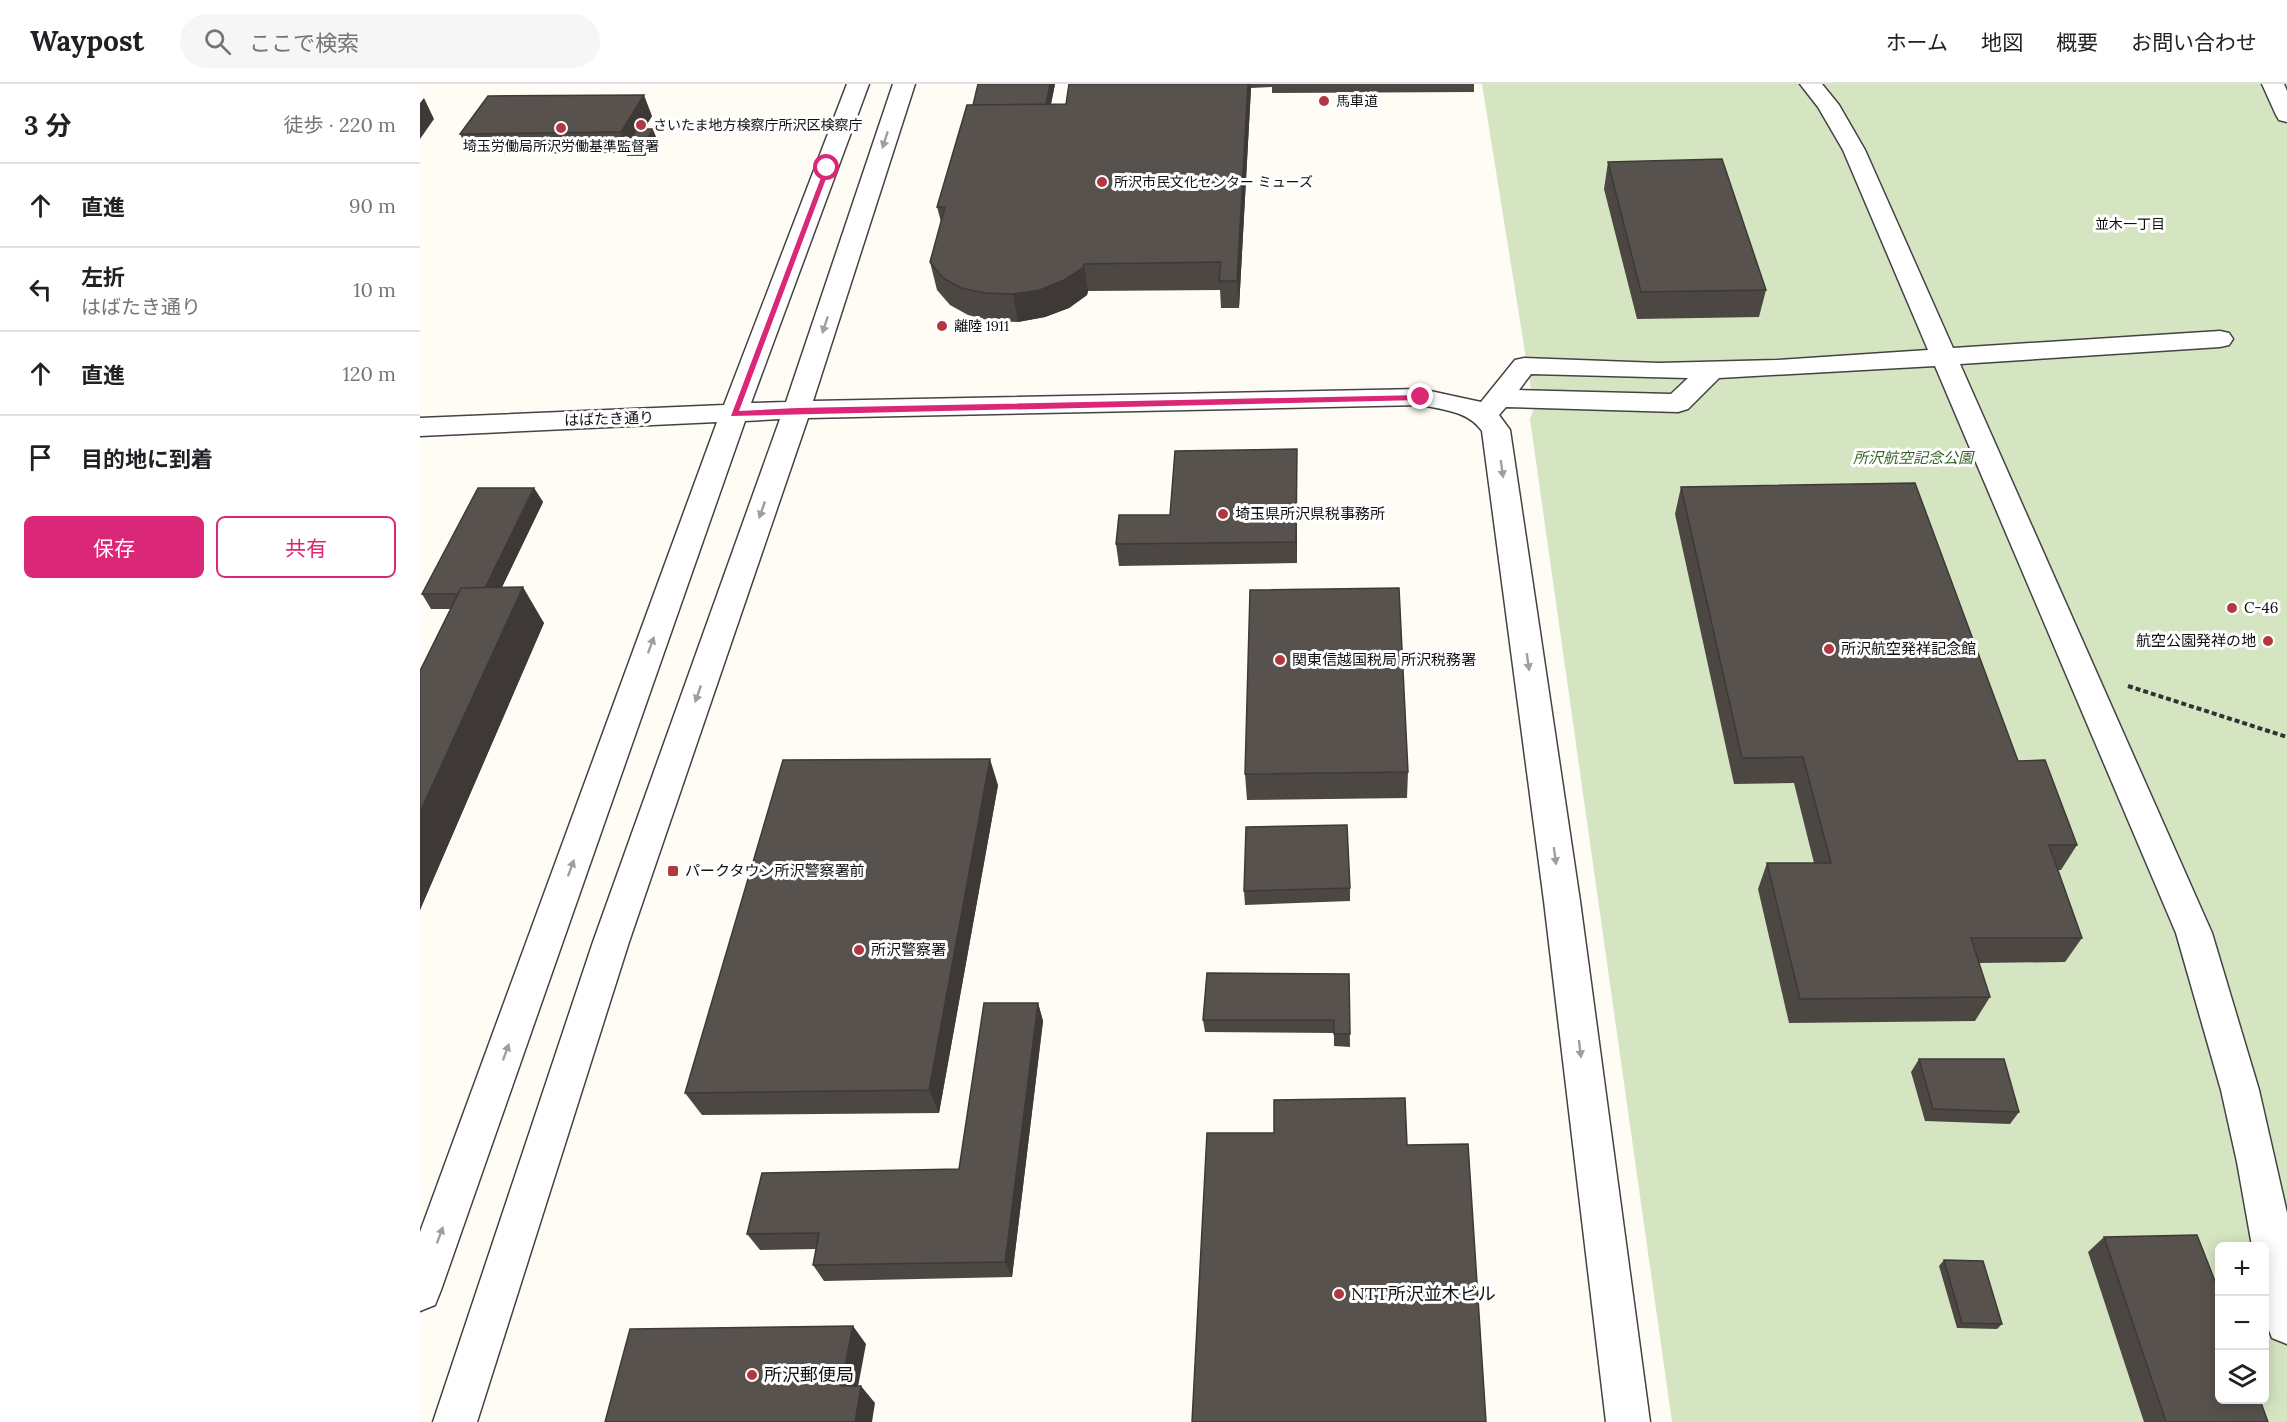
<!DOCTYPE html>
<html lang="ja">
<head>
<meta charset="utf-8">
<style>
  :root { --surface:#fff; --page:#f6f6f6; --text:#202124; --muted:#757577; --line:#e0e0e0; --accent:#db2777 }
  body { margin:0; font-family:Lora,"Noto Sans JP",serif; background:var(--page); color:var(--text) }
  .controls { position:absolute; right:18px; bottom:18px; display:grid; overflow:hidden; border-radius:9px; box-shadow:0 3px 15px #0003 }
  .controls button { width:54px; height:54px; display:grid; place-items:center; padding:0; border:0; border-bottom:2px solid var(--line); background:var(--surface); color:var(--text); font:30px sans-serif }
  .stop { position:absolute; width:18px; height:18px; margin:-14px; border:4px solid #db2777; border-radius:50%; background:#fff }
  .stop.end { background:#db2777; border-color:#fff; box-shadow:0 2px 6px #0008 }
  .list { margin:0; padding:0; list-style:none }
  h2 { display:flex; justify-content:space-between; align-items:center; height:78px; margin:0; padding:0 24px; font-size:26px }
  h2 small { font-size:20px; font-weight:400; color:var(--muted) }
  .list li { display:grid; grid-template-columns:39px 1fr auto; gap:18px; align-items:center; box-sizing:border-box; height:84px; padding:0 24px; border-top:2px solid var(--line) }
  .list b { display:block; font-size:22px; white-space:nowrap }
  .list p { margin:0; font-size:20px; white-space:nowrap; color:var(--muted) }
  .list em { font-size:20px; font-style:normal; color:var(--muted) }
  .actions { display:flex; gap:12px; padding:18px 24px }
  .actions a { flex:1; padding:14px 0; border:2px solid var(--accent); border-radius:9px; text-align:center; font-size:21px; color:var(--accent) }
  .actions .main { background:var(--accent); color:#fff }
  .icon { flex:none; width:33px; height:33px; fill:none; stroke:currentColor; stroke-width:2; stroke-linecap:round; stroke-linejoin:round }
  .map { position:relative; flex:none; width:1867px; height:1338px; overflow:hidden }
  header { display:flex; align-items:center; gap:36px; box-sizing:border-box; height:84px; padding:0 30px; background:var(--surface); border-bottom:2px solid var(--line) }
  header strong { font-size:28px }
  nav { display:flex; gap:33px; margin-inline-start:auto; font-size:21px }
  .search { width:420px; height:54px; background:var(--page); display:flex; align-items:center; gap:15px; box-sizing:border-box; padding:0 21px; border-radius:33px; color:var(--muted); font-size:22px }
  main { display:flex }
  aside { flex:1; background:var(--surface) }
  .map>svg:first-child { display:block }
</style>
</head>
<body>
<header>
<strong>Waypost</strong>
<div class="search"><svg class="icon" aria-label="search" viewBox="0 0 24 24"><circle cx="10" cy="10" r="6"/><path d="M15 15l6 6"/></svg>ここで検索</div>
<nav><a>ホーム</a><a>地図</a><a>概要</a><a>お問い合わせ</a></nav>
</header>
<main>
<aside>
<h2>3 分<small>徒歩 · 220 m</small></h2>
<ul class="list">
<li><svg class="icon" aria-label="ahead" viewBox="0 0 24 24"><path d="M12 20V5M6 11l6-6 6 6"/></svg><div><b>直進</b></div><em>90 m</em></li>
<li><svg class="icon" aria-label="left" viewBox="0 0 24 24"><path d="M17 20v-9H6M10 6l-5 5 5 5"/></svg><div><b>左折</b><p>はばたき通り</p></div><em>10 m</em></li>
<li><svg class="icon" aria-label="ahead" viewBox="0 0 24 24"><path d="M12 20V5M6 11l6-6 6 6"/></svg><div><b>直進</b></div><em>120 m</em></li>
<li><svg class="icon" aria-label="arrive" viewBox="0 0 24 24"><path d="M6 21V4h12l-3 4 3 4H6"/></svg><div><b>目的地に到着</b></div></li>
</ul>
<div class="actions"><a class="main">保存</a><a>共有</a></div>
</aside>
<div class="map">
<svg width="1867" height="1338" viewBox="0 0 1867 1338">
  <rect width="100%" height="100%" fill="#fefcf5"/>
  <!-- green -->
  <path fill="#d5e5c2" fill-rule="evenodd" d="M1062,0h805v1338h-615l-142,-1003 4,-11zM1800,1162h44v154h-44z"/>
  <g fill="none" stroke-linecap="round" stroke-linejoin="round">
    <!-- minor casing -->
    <g stroke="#434343" stroke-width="3">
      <path id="minor" d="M427,0h22l-118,319 35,-1 107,-318h22l-102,317 608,-12 60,13 34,-42 9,-2 135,5 118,-3 151,-10 -85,-200 -25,-43 -18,-23h22l17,21 26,45 88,198 267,-17 9,2 4,6 -4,6 -9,2 -260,17 252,569 47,157 28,123v131l-15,-6 -8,-21v-71h-12l-15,-84 -16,-72 -45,-157 -241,-567 -216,12 -31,31 -10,3 -172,-5 -7,8 11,15 70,471 70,521h-44l-62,-521 -62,-470c-14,-20 -38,-21 -61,-26l-613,13 -179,524 -152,480h-44l160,-480 187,-523 -35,2 -304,869 -6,15 -15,6v-79l297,-810 -297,14v-18l304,-13zM1111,290l157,4 -17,16 -152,-4z
        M1842,0h22l3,7v31l-8,-2 -3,-5z"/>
    </g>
    <!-- path -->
    <path stroke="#323232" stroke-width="4" stroke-dasharray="5 3" stroke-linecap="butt" d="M1708,602l159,51"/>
    <!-- minor -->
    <use href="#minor" fill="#fff" fill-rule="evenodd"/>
  </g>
  <!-- wall -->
  <path fill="#4c4743" d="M635,0l-4,20h15l3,-20h405v8l-202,1v-6l-21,1 -12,220h-18l-1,-18 -132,1 -1,4 -18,13 -24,9 -27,5 -27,-1 -23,-6 -18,-10 -13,-15 -7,-28 11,-40 -4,-15 36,-102z
    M232,32l-8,13 12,8 -11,19h-18l-1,-3 -156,1 -10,-20z
    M1188,78l158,128 -7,27 -122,2 -33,-130z
    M877,387v92l-178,3 -3,-22z
    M1261,403l337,274 59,84 -16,25h-3l24,68 -17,24 -86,1 11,34 -15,24 -186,2 -31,-134 9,-26h47l-20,-80 -60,1 -59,-270z
    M114,404l9,14 -41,85 42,36 -124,287v-239l31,-62h-20l-9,-15z
    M988,688l-1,26 -160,2 -2,-26z
    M578,701l-59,328 -237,2 -17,-22z
    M930,804v13l-105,4 -1,-14z
    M929,890l1,73 -16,-1v-13l-129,-1 -2,-12z
    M618,919l5,18 -31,256 -188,4 -11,-16 3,-16 -56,1 -13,-16 212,-65z
    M1499,975l100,53 -9,12 -85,-3 -14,-49z
    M1684,1153l164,185h-124l-56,-170z
    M1524,1176l58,64 -5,5 -40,-1 -18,-62z"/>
  <!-- shaded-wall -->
  <path fill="#3e3937" d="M630,0h5l-7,35 -2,-14z
    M828,0h3v4l-12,220 -2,-27z
    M224,11l8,21 -20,32h-5l-6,-16z
    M4,14l10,21 -14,20v-36z
    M233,45l3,8 -11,19 -3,-8z
    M664,180l4,27 -1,4 -18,13 -24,9 -27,5 -5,-28z
    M877,365v114l-1,-21z
    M114,404l9,14 -51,106 -10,-14z
    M103,503l21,36 -124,287v-98z
    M570,675l8,26 -59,328 -10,-23z
    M618,919l5,18 -31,256 -7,-15z
    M433,1242l13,18 -11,59 -14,-17z
    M441,1302l14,17 -3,19h-17z"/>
  <!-- building -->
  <path fill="#58524e" stroke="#3e3937" stroke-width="1.5" d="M558,0h72l-4,20 -73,1z
    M649,0h179l-11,197h-18l2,-19 -137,2 -1,4 -19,12 -24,10 -27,4 -28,-1 -24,-5 -18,-10 -13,-16 15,-55h-8l30,-102 99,-1z
    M224,11l-23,37 -161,2 28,-38z
    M217,45h16l-11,19h-17z
    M1302,75l44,131 -125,2 -33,-130z
    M877,365l-1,93 -180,2 3,-29h51l5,-64z
    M1495,399l103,278 27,-1 32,85h-28l33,93h-111l19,59 -190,2 -33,-136h64l-28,-106 -61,1 -61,-271z
    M58,404h56l-49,100h-24l-3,6h-36z
    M103,503l-103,225v-141l41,-83z
    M979,504l9,184 -163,2 5,-184z
    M570,675l-61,331 -244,3 98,-333z
    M927,741l3,63 -106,3 2,-64z
    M787,889l142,1 1,60h-16v-14h-131z
    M564,919h54l-33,259 -192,3 6,-32 -72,1 15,-61 197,-4z
    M1499,975h85l15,53 -86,-3z
    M985,1014l2,47 61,-1 18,278h-294l15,-289h67v-33z
    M1777,1151l23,59v106h40l8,22h-102l-62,-185z
    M1524,1176l39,1 19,63 -40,-1z
    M433,1242l-12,60h20l-6,36h-250l25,-93z"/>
  <!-- one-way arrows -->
  <defs><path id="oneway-solid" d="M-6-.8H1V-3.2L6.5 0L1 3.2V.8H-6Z" transform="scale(1.5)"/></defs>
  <g fill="#9f9f9f">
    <use href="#oneway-solid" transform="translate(465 56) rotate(108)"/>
    <use href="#oneway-solid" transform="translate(405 241) rotate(108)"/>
    <use href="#oneway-solid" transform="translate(1082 385) rotate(82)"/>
    <use href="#oneway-solid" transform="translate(342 426) rotate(109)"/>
    <use href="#oneway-solid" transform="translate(231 561) rotate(-70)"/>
    <use href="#oneway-solid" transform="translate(1108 578) rotate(82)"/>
    <use href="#oneway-solid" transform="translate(278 610) rotate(109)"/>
    <use href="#oneway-solid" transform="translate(1135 772) rotate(82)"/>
    <use href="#oneway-solid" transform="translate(151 784) rotate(-70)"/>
    <use href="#oneway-solid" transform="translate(1160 965) rotate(83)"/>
    <use href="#oneway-solid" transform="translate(86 968) rotate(-70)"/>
    <use href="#oneway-solid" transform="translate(20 1151) rotate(-70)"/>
  </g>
  <!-- route -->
  <path fill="#db2777" d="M405,83l5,1 -91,243 58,-3 624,-13 4,2 -4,3 -690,16z"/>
  <!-- markers -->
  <g fill="#b13840" stroke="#fff" stroke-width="2">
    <circle cx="904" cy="17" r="6"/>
    <circle cx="221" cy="41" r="6"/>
    <circle cx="141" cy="44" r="6"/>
    <circle cx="682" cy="98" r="6"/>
    <circle cx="522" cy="242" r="6"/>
    <circle cx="803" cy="430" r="6"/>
    <circle cx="1812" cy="524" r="6"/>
    <circle cx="1848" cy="557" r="6"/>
    <circle cx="1409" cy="565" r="6"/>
    <circle cx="860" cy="576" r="6"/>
    <rect x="247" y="781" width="12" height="12" rx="3"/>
    <circle cx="439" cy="866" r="6"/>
    <circle cx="919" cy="1210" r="6"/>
    <circle cx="332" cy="1291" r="6"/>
  </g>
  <g text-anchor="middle" stroke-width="6" stroke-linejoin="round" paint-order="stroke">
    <!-- far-poi labels -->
    <g font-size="14" fill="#101010" stroke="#fff" text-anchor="start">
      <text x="916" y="22">馬車道</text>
      <text x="233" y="46">さいたま地方検察庁所沢区検察庁</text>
      <text x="141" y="67" text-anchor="middle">埼玉労働局所沢労働基準監督署</text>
      <text x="694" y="103">所沢市民文化センター ミューズ</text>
      <text x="534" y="247">離陸 1911</text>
    </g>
    <!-- far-neighbourhood labels -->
    <g font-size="14" fill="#101010" stroke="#fff">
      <text x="1710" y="145">並木一丁目</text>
    </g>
    <!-- street labels -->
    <g font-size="15" fill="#101010" stroke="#fff">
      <text transform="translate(189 335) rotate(-2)" y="5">はばたき通り</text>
    </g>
    <!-- park labels -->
    <g font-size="15" font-style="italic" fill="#346227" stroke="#fff">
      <text x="1493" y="379">所沢航空記念公園</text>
    </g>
    <!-- poi labels -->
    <g font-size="15" fill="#101010" stroke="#fff" text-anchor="start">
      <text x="815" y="435">埼玉県所沢県税事務所</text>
      <text x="1824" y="529">C-46</text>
      <text x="1836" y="562" text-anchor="end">航空公園発祥の地</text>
      <text x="1421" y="570">所沢航空発祥記念館</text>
      <text x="872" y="581">関東信越国税局 所沢税務署</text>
      <text x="265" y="792">パークタウン所沢警察署前</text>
      <text x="451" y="871">所沢警察署</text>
    </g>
    <!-- near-poi labels -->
    <g font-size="18" fill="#101010" stroke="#fff" text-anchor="start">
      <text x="931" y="1216">NTT所沢並木ビル</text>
      <text x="344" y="1297">所沢郵便局</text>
    </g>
  </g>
</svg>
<div class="controls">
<button>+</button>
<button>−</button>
<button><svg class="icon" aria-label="layers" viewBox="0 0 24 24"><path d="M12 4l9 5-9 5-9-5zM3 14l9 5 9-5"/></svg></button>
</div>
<div class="stop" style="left:407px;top:84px"></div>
<div class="stop end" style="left:1001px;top:313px"></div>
</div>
</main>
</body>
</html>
